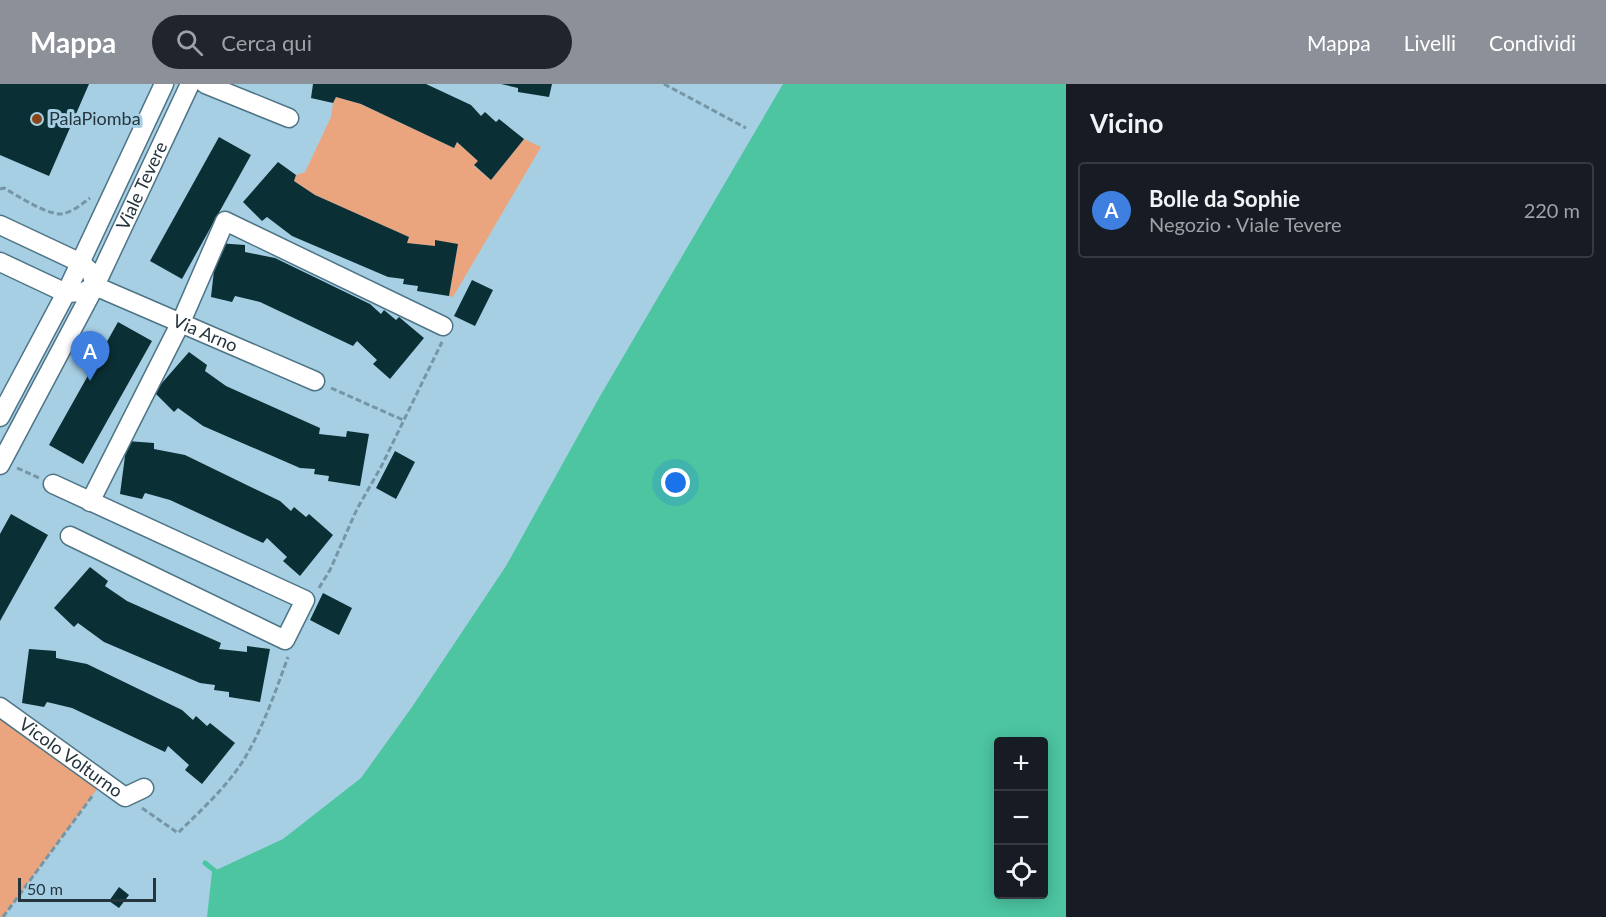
<!DOCTYPE html>
<html lang="it">
<head>
<meta charset="utf-8">
<style>
  :root { --surface:#171b24; --page:#20242c; --text:#f1f3f6; --muted:#9ea1a6; --line:#363941; --accent:#8c9099 }
  body { margin:0; font-family:Lato,sans-serif; background:var(--page); color:var(--text) }
  .controls { position:absolute; right:18px; bottom:18px; display:grid; overflow:hidden; border-radius:6px; box-shadow:0 3px 15px #0003 }
  .controls button { width:54px; height:54px; display:grid; place-items:center; padding:0; border:0; border-bottom:2px solid var(--line); background:var(--surface); color:var(--text); font:30px sans-serif }
  .scale { position:absolute; left:18px; bottom:15px; width:138px; box-sizing:border-box; padding-left:6px; border:3px solid #25353d; border-top:0; font-size:16px; line-height:21px; white-space:nowrap; color:#25353d; -webkit-text-stroke:4px #a6cfe4; paint-order:stroke }
  .you { position:absolute; left:676px; top:399px; width:21px; height:21px; margin:-15px; border:4px solid #fff; border-radius:50%; background:#1a73e8; box-shadow:0 0 0 9px #1a73e833 }
  .badge { display:grid; place-items:center; width:39px; height:39px; border-radius:50%; background:var(--accent); color:#fff; font-size:20px; font-weight:700 }
  .pin { position:absolute; translate:-50% -50px; filter:drop-shadow(0 2px 3px #0008) }
  .pin::after { content:''; position:absolute; top:32px; width:21px; height:18px; background:inherit; clip-path:polygon(0 0,100% 0,50% 100%) }
  .list { margin:0; padding:0; list-style:none }
  h2 { display:flex; justify-content:space-between; align-items:center; height:78px; margin:0; padding:0 24px; font-size:26px }
  h2 small { font-size:20px; font-weight:400; color:var(--muted) }
  .list li { display:grid; grid-template-columns:39px 1fr auto; gap:18px; align-items:center; box-sizing:border-box; height:96px; margin:0 12px 12px; padding:0 12px; border:2px solid var(--line); border-radius:6px }
  .list b { display:block; font-size:22px; white-space:nowrap }
  .list p { margin:0; font-size:20px; white-space:nowrap; color:var(--muted) }
  .list em { font-size:20px; font-style:normal; color:var(--muted) }
  .icon { flex:none; width:33px; height:33px; fill:none; stroke:currentColor; stroke-width:2; stroke-linecap:round; stroke-linejoin:round }
  .map { position:relative; flex:none; width:1066px; height:833px; overflow:hidden }
  header { display:flex; align-items:center; gap:36px; box-sizing:border-box; height:84px; padding:0 30px; background:var(--accent); color:#fff }
  header strong { font-size:28px }
  nav { display:flex; gap:33px; margin-inline-start:auto; font-size:21px }
  .search { width:420px; height:54px; background:var(--page); display:flex; align-items:center; gap:15px; box-sizing:border-box; padding:0 21px; border-radius:33px; color:var(--muted); font-size:22px }
  main { display:flex }
  aside { flex:1; background:var(--surface) }
  .map>svg:first-child { display:block }
</style>
</head>
<body>
<header>
<strong>Mappa</strong>
<div class="search"><svg class="icon" aria-label="search" viewBox="0 0 24 24"><circle cx="10" cy="10" r="6"/><path d="M15 15l6 6"/></svg>Cerca qui</div>
<nav><a>Mappa</a><a>Livelli</a><a>Condividi</a></nav>
</header>
<main>
<div class="map">
<svg width="1066" height="833" viewBox="0 0 1066 833">
  <rect width="100%" height="100%" fill="#a6cfe4"/>
  <!-- green -->
  <path fill="#eba57e" d="M336,13l25,7 93,44 3,-6 21,19 -4,5 17,14 33,-41 17,8 -88,150 -4,-1 9,-52 -22,-3 -1,5 -28,-3 2,-6 -94,-42 -21,-14 2,-6 9,-3 26,-55 2,-14z
    M0,628l103,69 -100,136h-3z"/>
  <!-- water -->
  <path fill="#4cc5a0" fill-rule="evenodd" d="M783,0h283v833h-859l5,-45 71,-33 78,-61 51,-71 94,-141 93,-168zM999,658h45v152h-45z"/>
  <g fill="none" stroke-linecap="round" stroke-linejoin="round">
    <!-- stream -->
    <path stroke="#4cc5a0" stroke-width="5" d="M205,779l15,12"/>
  </g>
  <!-- building -->
  <path fill="#0a2f34" d="M0,0h89l-40,92 -49,-21z
    M313,0h113l45,21 10,11 4,-4 11,10 3,-3 25,20 -33,41 -17,-15 4,-4 -21,-19 -3,6 -93,-44 -25,-7 -3,6 -22,-5z
    M501,0h51l-3,13 -31,-5v-4z
    M219,53l32,18 -69,124 -32,-18z
    M278,78l18,13 -2,6 21,14 94,42 -2,6 28,3v-6l23,4 -9,52 -32,-5 1,-5 -15,-2 1,-5 -16,-2 -96,-41 -25,-19 -5,4 -19,-19z
    M217,159l28,2v7l30,6 95,46 11,10 3,-4 12,10 3,-3 25,21 -34,41 -17,-15 4,-4 -20,-19 -4,5 -93,-44 -25,-6 -3,6 -21,-5z
    M472,196l21,10 -18,36 -21,-10z
    M118,238l34,19 -69,123 -34,-19z
    M189,268l18,13 -2,6 21,15 94,42 -1,6 27,3 1,-6 22,3 -9,52 -32,-5 1,-5 -15,-2 1,-5 -15,-1 -97,-42 -25,-18 -4,4 -20,-20z
    M127,357l27,2v6l31,6 95,46 11,10 3,-4 12,10 3,-3 24,21 -33,41 -17,-15 4,-4 -20,-19 -4,5 -93,-43 -25,-7 -3,6 -22,-5z
    M395,367l20,11 -19,37 -20,-11z
    M11,430l37,21 -48,86v-87z
    M90,483l18,14 -3,5 22,15 94,42 -2,6 28,3v-6l23,3 -10,53 -31,-5v-5l-15,-2 1,-5 -15,-2 -96,-41 -26,-19 -4,4 -20,-19z
    M323,509l29,15 -13,27 -29,-15z
    M29,565l27,2v7l31,6 95,46 11,10 3,-4 11,10 3,-3 25,20 -33,41 -17,-14 4,-5 -21,-19 -3,6 -93,-44 -25,-6 -3,5 -22,-4z
    M119,803l10,8 -10,13 -10,-7z"/>
  <g fill="none" stroke-linecap="round" stroke-linejoin="round">
    <!-- minor casing -->
    <g stroke="#4e7486" stroke-width="21">
      <g id="minor">
        <path d="M205,0l84,34"/>
        <path d="M0,141l81,38 10,9 4,14 -95,179"/>
        <path id="s1" d="M0,178l66,31 17,-1 12,-6 95,-202"/>
        <path id="s2" d="M95,202l220,95"/>
        <path d="M0,333l66,-124 98,-209"/>
        <path d="M53,400l252,116 -20,40 -215,-104"/>
        <path d="M90,418l91,-180 44,-101 218,105"/>
        <path id="s3" d="M0,623l125,90 19,-9"/>
      </g>
    </g>
    <!-- path -->
    <path stroke="#7695a5" stroke-width="3" stroke-dasharray="6 3" stroke-linecap="butt" d="M664,0l82,44
      M0,105l4,-1c14,8 41,26 57,26 10,-1 21,-10 29,-16
      M331,304l72,32
      M17,384l22,10
      M319,504l11,-18 27,-61 24,-42 61,-125
      M142,724l36,25c24,-24 51,-48 68,-77 18,-31 30,-66 42,-99
      M3,833l90,-122"/>
    <!-- minor -->
    <use href="#minor" stroke="#fff" stroke-width="18"/>
  </g>
  <!-- markers -->
  <circle fill="#894519" stroke="#a6cfe4" stroke-width="2" cx="37" cy="35" r="6"/>
  <g text-anchor="middle" stroke-width="6" stroke-linejoin="round" paint-order="stroke">
    <!-- poi labels -->
    <g font-size="18" fill="#25353d" stroke="#a6cfe4" text-anchor="start">
      <text x="49" y="41">PalaPiomba</text>
    </g>
    <!-- street labels -->
    <g font-size="18" fill="#25353d" stroke="#a6cfe4">
      <text dy="6" stroke="none"><textPath href="#s1" startOffset="214">Viale Tevere</textPath></text>
      <text dy="6" stroke="none"><textPath href="#s2" startOffset="120">Via Arno</textPath></text>
      <text dy="6" stroke="none"><textPath href="#s3" startOffset="87">Vicolo Volturno</textPath></text>
    </g>
  </g>
</svg>
<div class="controls">
<button>+</button>
<button>−</button>
<button><svg class="icon" aria-label="locate" viewBox="0 0 24 24"><circle cx="12" cy="12" r="6"/><path d="M12 2v4M12 18v4M2 12h4M18 12h4"/></svg></button>
</div>
<div class="scale">50 m</div>
<div class="you"></div>
<div class="pin badge" style="left:90px;top:297px;background:#3f7fe0">A</div>
</div>
<aside>
<h2>Vicino<small></small></h2>
<ul class="list">
<li><span class="badge" style="background:#3f7fe0">A</span><div><b>Bolle da Sophie</b><p>Negozio · Viale Tevere</p></div><em>220 m</em></li>
</ul>
</aside>
</main>
</body>
</html>
